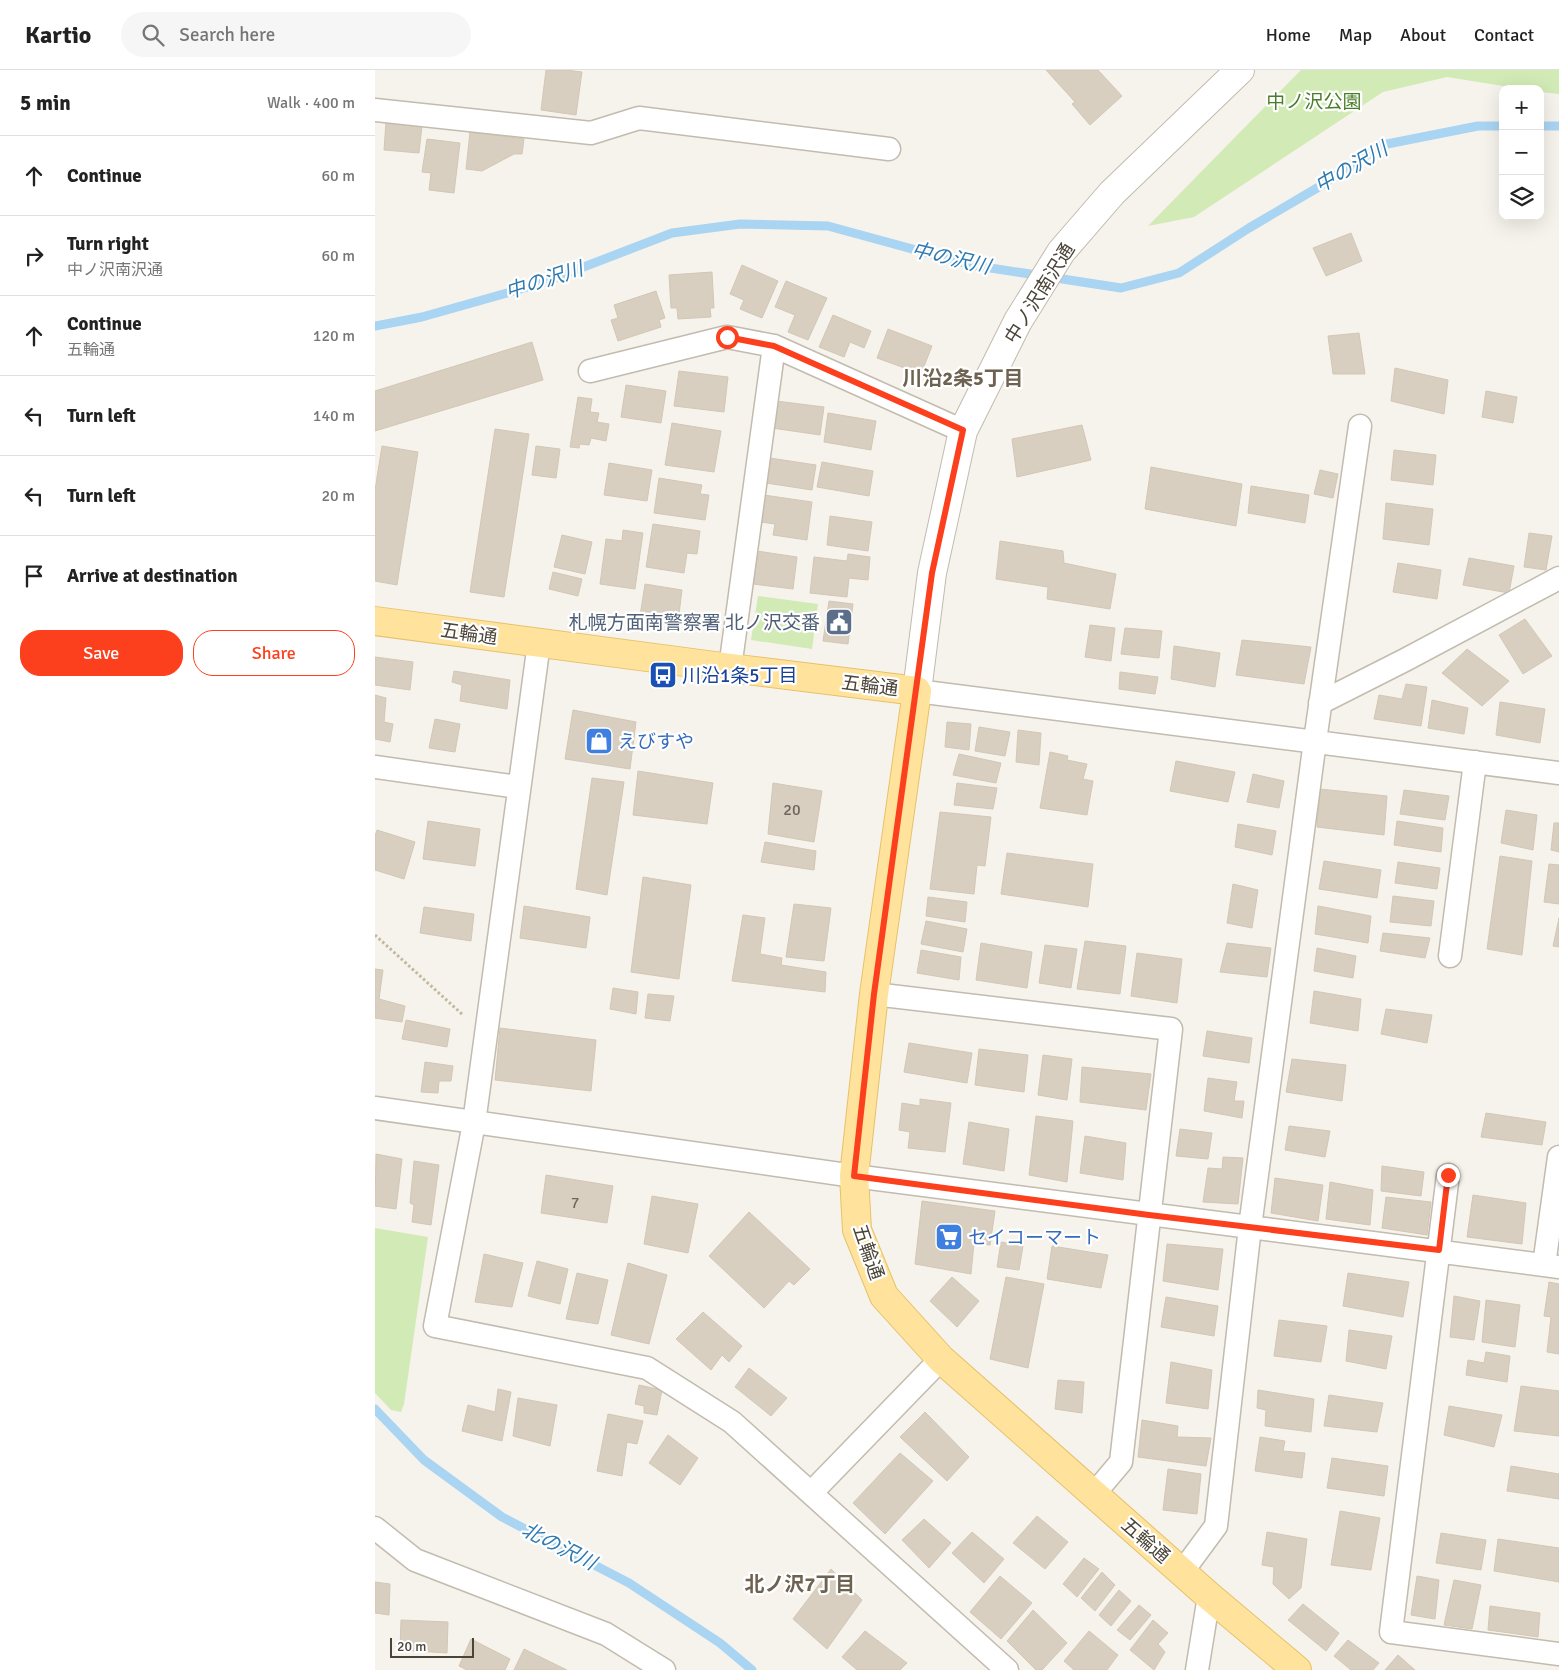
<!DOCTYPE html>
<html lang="en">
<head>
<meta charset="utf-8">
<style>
  :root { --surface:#fff; --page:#f6f6f6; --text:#222; --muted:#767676; --line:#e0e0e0; --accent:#fc3f1d }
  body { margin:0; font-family:Signika,"Noto Sans JP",sans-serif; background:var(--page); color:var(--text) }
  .controls { position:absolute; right:15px; top:15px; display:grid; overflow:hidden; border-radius:10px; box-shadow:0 5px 20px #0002 }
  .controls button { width:45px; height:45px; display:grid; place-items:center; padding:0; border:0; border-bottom:1px solid var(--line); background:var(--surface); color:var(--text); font:25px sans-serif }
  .scale { position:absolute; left:15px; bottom:12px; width:84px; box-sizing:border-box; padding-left:5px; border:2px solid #4b4439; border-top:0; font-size:14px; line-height:18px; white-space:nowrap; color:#4b4439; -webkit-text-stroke:4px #fff; paint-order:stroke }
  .stop { position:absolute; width:15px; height:15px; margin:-11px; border:4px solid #fc3f1d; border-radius:50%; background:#fff }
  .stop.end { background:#fc3f1d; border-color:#fff; box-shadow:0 1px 5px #0008 }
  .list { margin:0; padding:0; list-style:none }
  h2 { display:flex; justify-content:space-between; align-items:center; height:65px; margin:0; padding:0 20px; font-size:21px }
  h2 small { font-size:16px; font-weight:400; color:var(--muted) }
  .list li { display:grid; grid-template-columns:32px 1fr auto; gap:15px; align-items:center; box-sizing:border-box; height:80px; padding:0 20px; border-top:1px solid var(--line) }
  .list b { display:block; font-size:19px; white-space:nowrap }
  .list p { margin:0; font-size:16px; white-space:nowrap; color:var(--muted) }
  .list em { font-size:16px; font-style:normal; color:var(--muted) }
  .actions { display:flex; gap:10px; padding:15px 20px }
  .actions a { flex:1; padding:11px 0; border:1px solid var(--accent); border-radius:20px; text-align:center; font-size:18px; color:var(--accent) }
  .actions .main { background:var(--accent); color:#fff }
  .icon { flex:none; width:28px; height:28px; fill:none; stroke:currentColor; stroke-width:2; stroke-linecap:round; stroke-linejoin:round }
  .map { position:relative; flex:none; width:1184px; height:1600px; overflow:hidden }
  header { display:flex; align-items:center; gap:30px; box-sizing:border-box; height:70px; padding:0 25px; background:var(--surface); border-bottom:1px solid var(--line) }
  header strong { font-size:24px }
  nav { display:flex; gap:28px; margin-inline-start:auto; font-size:18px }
  .search { width:350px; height:45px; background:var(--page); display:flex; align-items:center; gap:12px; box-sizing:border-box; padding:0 18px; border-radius:28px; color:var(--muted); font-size:19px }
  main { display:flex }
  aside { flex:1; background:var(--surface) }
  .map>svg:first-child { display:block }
</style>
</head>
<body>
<header>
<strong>Kartio</strong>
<div class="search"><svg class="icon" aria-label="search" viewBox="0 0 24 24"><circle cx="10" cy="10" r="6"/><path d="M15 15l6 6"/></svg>Search here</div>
<nav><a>Home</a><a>Map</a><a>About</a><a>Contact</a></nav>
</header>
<main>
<aside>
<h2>5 min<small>Walk · 400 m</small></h2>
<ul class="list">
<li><svg class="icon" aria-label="ahead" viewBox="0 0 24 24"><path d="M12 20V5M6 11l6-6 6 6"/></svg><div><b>Continue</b></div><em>60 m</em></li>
<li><svg class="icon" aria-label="right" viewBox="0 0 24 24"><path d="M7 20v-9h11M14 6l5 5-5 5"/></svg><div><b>Turn right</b><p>中ノ沢南沢通</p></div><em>60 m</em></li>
<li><svg class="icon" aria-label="ahead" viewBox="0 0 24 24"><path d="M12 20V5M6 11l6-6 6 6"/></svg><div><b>Continue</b><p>五輪通</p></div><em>120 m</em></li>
<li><svg class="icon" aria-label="left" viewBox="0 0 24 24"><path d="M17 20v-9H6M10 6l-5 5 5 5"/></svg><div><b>Turn left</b></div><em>140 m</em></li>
<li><svg class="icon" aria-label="left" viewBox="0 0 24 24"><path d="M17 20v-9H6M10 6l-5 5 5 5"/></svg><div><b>Turn left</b></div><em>20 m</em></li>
<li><svg class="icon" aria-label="arrive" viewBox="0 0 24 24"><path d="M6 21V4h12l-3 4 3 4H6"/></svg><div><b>Arrive at destination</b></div></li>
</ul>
<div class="actions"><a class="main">Save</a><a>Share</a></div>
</aside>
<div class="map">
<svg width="1184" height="1600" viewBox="0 0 1184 1600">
  <rect width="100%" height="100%" fill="#f6f3ec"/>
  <!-- green -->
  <path fill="#d2eab5" d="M926,0h258v24l-19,-2v-3h-18l-75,-12 -64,15 -189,125 -46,9z
    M383,526l60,8 -6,45 -61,-9z
    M0,1158l53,9 -24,167 -3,8 -10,-2 -16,-17z"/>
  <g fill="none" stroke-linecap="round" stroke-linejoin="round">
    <!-- stream -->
    <path stroke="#a9d4f2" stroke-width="9" d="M1165,56h19
      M0,256l47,-9 120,-34 130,-50 68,-9 88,2 143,39 150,23 58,-15 70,-45 68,-40 65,-43 96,-19h25
      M0,1339l49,51 78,57 127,66 91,60 32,27"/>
  </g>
  <!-- building -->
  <path fill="#d8cfc1" stroke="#d3c7b4" d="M171,0h20l16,2 -6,43 -35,-5z
    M671,0h52l24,26 -32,29 -18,-21 3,-2z
    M11,52l36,4 -3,27 -35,-3z
    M95,62l54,7 -2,15h-8l-32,17 -16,-2z
    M52,69l33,4 -6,50 -25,-3 2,-17 -9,-1z
    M976,163l11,28 -36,15 -13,-28z
    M367,195l36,16 -16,37 -22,-9 4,-9 -14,-6z
    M337,202l2,36h-4l1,9 -33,2 -1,-11h-6l-2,-33z
    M411,211l41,17 -19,42 -20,-8 7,-17 -20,-8z
    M281,221l9,27 -6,2 2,7 -43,14 -7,-21 7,-2 -4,-13z
    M458,245l38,16 -7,17 -14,-6 -6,15 -25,-10z
    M513,259l44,17 -11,28 -44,-16z
    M984,263l6,41h-32l-5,-38z
    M157,272l11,38 -168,51v-40z
    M1020,298l53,12 -4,34 -53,-13z
    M304,301l49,6 -4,35 -50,-6z
    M251,315l40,6 -5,32 -40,-6z
    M1111,321l31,6 -4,26 -31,-6z
    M203,327l14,2 -2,13 9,1 -2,9 12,2 -3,17 -15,-3 -2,7 -9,-1 -1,4 -9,-1z
    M401,331l48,6 -4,28 -48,-7z
    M453,343l48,8 -5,29 -47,-8z
    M297,353l49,8 -7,41 -49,-7z
    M707,355l9,35 -74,17 -5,-38z
    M120,359l34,5 -25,163 -34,-5z
    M7,376l36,6 -21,133 -22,-4v-91z
    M161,376l24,3 -4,29 -24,-3z
    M1019,380l42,5 -3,30 -42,-5z
    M395,388l46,7 -4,25 -46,-7z
    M447,392l51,9 -4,25 -52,-9z
    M234,393l43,7 -5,31 -43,-6z
    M776,397l91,17 -6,42 -91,-17z
    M945,400l18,4 -5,24 -19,-4z
    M284,408l43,7 -2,9 9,1 -4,25 -51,-7z
    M876,416l58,9 -4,28 -57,-10z
    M382,424l55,8 -5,38 -34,-5 2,-11 -22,-3z
    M1011,433l47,6 -4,36 -46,-6z
    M455,446l42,6 -4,29 -41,-6z
    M278,454l47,7 -3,23 -10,-1 -3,20 -38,-6z
    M248,460l20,3 -8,56 -35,-5 6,-45 16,2z
    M1154,463l23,3 -6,34 -22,-3z
    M187,465l30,7 -7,32 -31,-7z
    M625,471l63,10 1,12 52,11 -6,35 -63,-10 1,-12 -52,-8z
    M382,481l40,6 -4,32 -40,-5z
    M473,484l22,3 -2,23 -19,-2 -2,19 -37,-4 4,-36 33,4z
    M1094,488l45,8 -5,27 -46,-8z
    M1023,493l43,7 -4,29 -44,-7z
    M178,502l29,7 -4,17 -29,-7z
    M270,514l37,6 -4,32 -38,-6z
    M454,531l24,3 -5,40 -25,-3z
    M1150,549l27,37 -29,18 -24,-39z
    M715,555l25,3 -4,33 -26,-4z
    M750,558l37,3 -3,27 -38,-4z
    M867,570l69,7 -7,37 -68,-9z
    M799,576l46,7 -5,34 -44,-8z
    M1092,579l42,32 -27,25 -40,-33z
    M0,587l38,5 -3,28 -35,-5z
    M79,601l56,9 -3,29 -47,-8 2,-16 -10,-3z
    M745,602l38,5 -3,17 -36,-5z
    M1031,614l21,3 -6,39 -47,-7 5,-24 23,4z
    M0,625l11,3 -2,24 9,2 -3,18 -15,-3z
    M1057,630l36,8 -4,26 -36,-6z
    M1125,632l45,7 -5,34 -44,-8z
    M198,640l63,12 -6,47 -65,-10z
    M60,649l25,5 -5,28 -26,-4z
    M572,652l24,2 -2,26 -24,-3z
    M604,657l31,5 -5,24 -30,-5z
    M643,660l23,3 -2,32 -23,-3z
    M675,682l18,4 -1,4 20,4 -4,15 10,2 -6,34 -47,-7z
    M584,684l42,9 -5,20 -43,-8z
    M801,691l59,11 -7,30 -58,-11z
    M263,701l75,12 -6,41 -74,-9z
    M878,704l31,7 -5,27 -32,-6z
    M217,708l32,4 -17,113 -31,-6z
    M398,713l49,8 -8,51 -46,-8z
    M582,713l40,5 -4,21 -39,-4z
    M945,719l67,7 -3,39 -67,-8z
    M1029,720l45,6 -4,24 -45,-6z
    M1131,740l31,5 -4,35 -32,-7z
    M565,742l51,5 -6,49 -8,-1 -3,29 -44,-5z
    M53,751l52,8 -5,37 -52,-7z
    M1022,751l46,7 -2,24 -47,-7z
    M1179,753h5v29l-8,-2z
    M863,754l38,7 -4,24 -37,-8z
    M2,760l38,12 -11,37 -29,-9v-34z
    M390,772l51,9 -2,19 -53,-8z
    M632,783l86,11 -5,43 -87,-13z
    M1125,786l32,5 -10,94 -35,-6z
    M949,791l57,9 -4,28 -58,-9z
    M1023,792l42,6 -3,21 -42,-6z
    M1174,794l10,1v39l-15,-2z
    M268,807l48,8 -12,94 -48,-7z
    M858,814l25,6 -6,38 -25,-5z
    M1018,826l41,5 -3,25 -41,-4z
    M553,827l39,5 -2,20 -39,-6z
    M419,834l37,4 -7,53 -38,-4z
    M149,836l66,11 -4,31 -66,-10z
    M943,836l53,10 -3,27 -53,-9z
    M49,837l50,7 -3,27 -51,-8z
    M368,845l22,3 -5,36 22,4 -1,7 45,7 -1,20 -93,-11z
    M1184,848v29l-6,-1z
    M551,851l41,8 -4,23 -42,-8z
    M1008,863l47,5 -5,20 -45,-7z
    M710,871l41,5 -6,48 -43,-5z
    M606,873l51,9 -5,36 -51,-8z
    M852,873l44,5 -4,29 -47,-5z
    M670,875l32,4 -6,39 -32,-5z
    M942,878l39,8 -3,22 -39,-7z
    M546,880l40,7 -2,23 -42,-7z
    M762,883l45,6 -5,44 -46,-7z
    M0,899l8,1 -4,29 26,7 -3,16 -27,-4z
    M238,918l25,4 -2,22 -26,-5z
    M939,921l47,8 -3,32 -48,-8z
    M273,924l26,2 -4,25 -25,-3z
    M1011,939l46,6 -5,28 -46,-9z
    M31,950l44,9 -3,18 -45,-8z
    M125,958l96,12 -5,51 -96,-11z
    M832,961l45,7 -3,25 -46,-7z
    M534,973l63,10 -5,30 -63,-11z
    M604,979l49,6 -4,37 -49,-7z
    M668,985l29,4 -5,41 -29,-5z
    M917,989l54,6 -4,36 -56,-9z
    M50,992l28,4 -2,15h-12l-1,12 -17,-1z
    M707,997l69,7 -5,36 -66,-8z
    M833,1008l29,4 -3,19h10l-2,17 -38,-7z
    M545,1029l31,4 -6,49 -37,-4 2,-16 -11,-2 3,-27 18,3z
    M1111,1043l60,9 -4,23 -61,-8z
    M661,1046l37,5 -6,61 -38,-7z
    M594,1052l40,7 -5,42 -41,-7z
    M914,1056l41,5 -5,26 -40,-7z
    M805,1059l32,4 -4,26 -32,-3z
    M710,1066l41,7 -3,37 -43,-7z
    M1,1084l26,5 -6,50 -21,-3z
    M848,1087l20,1 -5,46 -35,-2 5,-34 14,1z
    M39,1091l25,4 -8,60 -19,-3 2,-17 -4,-2z
    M1007,1096l42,6 -3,24 -40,-5z
    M171,1105l67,11 -6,37 -66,-10z
    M900,1108l48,7 -5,36 -47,-8z
    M955,1112l43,8 -3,35 -44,-6z
    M1098,1125l53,8 -4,41 -55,-7z
    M277,1126l46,8 -10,49 -44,-9z
    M1011,1127l45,5 -4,33 -45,-7z
    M547,1131l73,10 -5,34 -16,-2 -3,31 -56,-10z
    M374,1142l61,57 -16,16 -5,-4 -25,27 -55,-52z
    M626,1172l22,4 -4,24 -22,-3z
    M792,1174l56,5 -5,41 -55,-9z
    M677,1176l56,9 -7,33 -54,-9z
    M109,1184l39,9 -11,44 -37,-5z
    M162,1191l31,8 -8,35 -32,-8z
    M253,1193l39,12 -18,69 -38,-9z
    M202,1203l31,7 -10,44 -32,-5z
    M973,1203l61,9 -6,35 -60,-11z
    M577,1207l27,24 -22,26 -27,-26z
    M631,1207l38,7 -16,84 -38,-9z
    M1174,1212l10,2v70l-12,-2 4,-35 -7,-1z
    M1079,1226l26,5 -6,39 -24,-3z
    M791,1227l52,9 -4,30 -53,-9z
    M1111,1230l34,5 -5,42 -33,-5z
    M328,1242l39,34 -13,16 -7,-7 -11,15 -35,-31z
    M904,1250l48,6 -6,36 -47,-6z
    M974,1260l43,6 -6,33 -40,-8z
    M1111,1282l24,4 -3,26 -41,-7 2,-15 16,3z
    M796,1292l41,8 -4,39 -42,-6z
    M374,1298l38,30 -16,18 -36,-29z
    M683,1310l26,2 -2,31 -27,-4z
    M264,1315l23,5 -5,25 -13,-2v-7l-9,-2z
    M1146,1316l38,5v45l-45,-5z
    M123,1319l13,3 -9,49 -40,-10 6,-26 27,7z
    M883,1320l56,9 -3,33 -46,-6 1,-16 -9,-2z
    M954,1325l54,8 -6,29 -53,-6z
    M143,1328l39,7 -7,41 -37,-10z
    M1074,1336l53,9 -8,32 -50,-12z
    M550,1342l44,45 -22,24 -47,-44z
    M233,1344l35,7 -6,23 -10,-2 -5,34 -25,-5z
    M767,1350l36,6 -1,11 34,1 -5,28 -68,-9z
    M293,1365l30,23 -18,27 -31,-22z
    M885,1367l25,4 -2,10 22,2 -3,25 -47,-7z
    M525,1383l33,28 -48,53 -32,-31z
    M957,1388l56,8 -4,30 -57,-8z
    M1136,1396l48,8v25l-52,-8z
    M793,1399l33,5 -4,40 -34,-4z
    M965,1441l40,7 -9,52 -40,-5z
    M662,1446l31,26 -23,27 -32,-26z
    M549,1449l27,24 -22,25 -27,-28z
    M597,1462l32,27 -20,24 -32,-30z
    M892,1462l40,7 -6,49 -12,11 -16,-15 1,-17 -12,-2z
    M1066,1463l45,7 -5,30 -45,-7z
    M1123,1469l61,9v34l-65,-11z
    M709,1488l15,11 -22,28 -14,-13z
    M456,1499l31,31 -35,49 -34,-30z
    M727,1502l13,13 -20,26 -14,-13z
    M625,1506l32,27 -31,36 -31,-27z
    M1042,1506l22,4 -4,39 -24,-4z
    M1079,1510l27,5 -9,44 -28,-4z
    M0,1512l15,2 -1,31 -14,-2z
    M744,1520l12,11 -20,25 -12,-11z
    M928,1534l36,29 -13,18 -38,-31z
    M764,1535l12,10 -21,25 -13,-10z
    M1115,1536l50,7 -2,24 -50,-7z
    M658,1540l34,33 -25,27h-6l-29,-29z
    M26,1550l47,2 -1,31 -47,-3z
    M778,1550l15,13 -10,11 7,8 -11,18 -24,-20z
    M490,1561l42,32 -7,7h-43l-15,-13z
    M714,1561l29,24 -11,15h-33l-10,-9z
    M96,1569l39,20 -5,11h-38l-8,-4z
    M973,1570l31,23 -6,7h-22l-17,-14z
    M149,1579l43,21h-53z
    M1023,1585l17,15h-30z"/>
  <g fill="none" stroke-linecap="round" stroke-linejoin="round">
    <!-- minor casing -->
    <g stroke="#c2bbae" stroke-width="25">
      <path id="minor" d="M0,40l216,23 48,-15 250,31
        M215,301l137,-34 47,9
        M164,573l-65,480 -39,203 212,42 85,54 275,248
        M355,598l44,-322 189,85
        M542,621l642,82
        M945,633l85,-43 154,-82
        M0,697l143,20
        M1075,886l25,-194
        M499,924l297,35 -50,433 -27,32
        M0,1038l479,68 705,91
        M1073,1105l-57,457 168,22
        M1169,1195l15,-108
        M436,1423l130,-134
        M0,1458l40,32 191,74 58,36
        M807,1502l34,-46 34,-299 65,-486 45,-315
        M822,1600l12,-74"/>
    </g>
    <!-- tertiary casing -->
    <g stroke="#c2bbae" stroke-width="30">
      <path id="tertiary" d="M542,621l15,-118 31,-142 55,-110 43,-69 51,-59 128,-123"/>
    </g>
    <!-- primary casing -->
    <g stroke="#e6c16a" stroke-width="30">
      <path id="primary" d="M0,551l355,47 187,23 -43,303 -20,182 3,54 27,66 57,63 268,237 88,74"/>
    </g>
    <!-- path -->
    <path stroke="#c4b79f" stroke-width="3" stroke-dasharray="2.5 2.5" stroke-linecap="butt" d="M0,865l88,80"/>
    <!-- minor -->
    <use href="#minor" stroke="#fff" stroke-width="22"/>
    <!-- tertiary -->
    <use href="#tertiary" stroke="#fff" stroke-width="28"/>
    <!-- primary -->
    <use href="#primary" stroke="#ffe39c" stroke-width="28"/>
  </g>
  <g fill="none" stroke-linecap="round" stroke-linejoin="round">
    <!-- route -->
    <path stroke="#fc3f1d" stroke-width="6" d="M352,267l47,9 189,84 -31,143 -58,421 -20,182 295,39 290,35 9,-75"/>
  </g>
  <!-- icons -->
  <defs>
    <g id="civic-square" transform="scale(1.4375)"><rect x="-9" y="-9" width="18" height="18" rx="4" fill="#5c6f8a" stroke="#fff"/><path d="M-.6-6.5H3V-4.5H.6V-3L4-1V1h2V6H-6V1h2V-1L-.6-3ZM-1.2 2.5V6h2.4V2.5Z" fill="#fff"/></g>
    <g id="bus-square" transform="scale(1.4375)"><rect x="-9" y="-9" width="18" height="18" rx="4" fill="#1a4fb4" stroke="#fff"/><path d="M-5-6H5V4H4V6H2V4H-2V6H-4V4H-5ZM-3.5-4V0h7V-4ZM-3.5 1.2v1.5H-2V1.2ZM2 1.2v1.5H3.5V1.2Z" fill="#fff"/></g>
    <g id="shop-square" transform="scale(1.4375)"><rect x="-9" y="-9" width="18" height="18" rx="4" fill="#3f7fe0" stroke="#fff"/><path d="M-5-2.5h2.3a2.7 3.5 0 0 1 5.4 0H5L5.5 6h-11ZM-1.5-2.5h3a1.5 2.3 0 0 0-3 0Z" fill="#fff"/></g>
    <g id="supermarket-square" transform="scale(1.4375)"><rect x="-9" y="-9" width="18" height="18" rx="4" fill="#3f7fe0" stroke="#fff"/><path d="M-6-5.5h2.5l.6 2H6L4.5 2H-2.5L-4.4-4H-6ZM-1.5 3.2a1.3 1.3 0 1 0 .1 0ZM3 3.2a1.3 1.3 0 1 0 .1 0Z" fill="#fff"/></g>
  </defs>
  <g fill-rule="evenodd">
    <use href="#civic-square" x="464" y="552"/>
    <use href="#bus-square" x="288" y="605"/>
    <use href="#shop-square" x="224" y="671"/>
    <use href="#supermarket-square" x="574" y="1167"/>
  </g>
  <g text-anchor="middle" stroke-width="4.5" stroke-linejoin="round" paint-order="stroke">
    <!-- number labels -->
    <g font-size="16" fill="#6e675b">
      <text x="417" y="745">20</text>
      <text x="200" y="1138">7</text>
    </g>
    <!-- park labels -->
    <g font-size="19" fill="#4a7f2a" stroke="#fff">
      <text x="939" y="38">中ノ沢公園</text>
    </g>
    <!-- street labels -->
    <g font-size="19" fill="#4b4439" stroke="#fff">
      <text transform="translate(664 223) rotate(-58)" y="7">中ノ沢南沢通</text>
      <text transform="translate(94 563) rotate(8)" y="7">五輪通</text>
      <text transform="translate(495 615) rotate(7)" y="7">五輪通</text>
      <text transform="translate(494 1182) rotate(71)" y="7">五輪通</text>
      <text transform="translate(771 1470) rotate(41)" y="7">五輪通</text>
    </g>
    <!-- service labels -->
    <g font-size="19" fill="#4e5e75" stroke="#fff" text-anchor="end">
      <text x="445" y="559">札幌方面南警察署 北ノ沢交番</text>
    </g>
    <!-- transit labels -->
    <g font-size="19" fill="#164399" stroke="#fff" text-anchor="start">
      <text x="307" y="612">川沿1条5丁目</text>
    </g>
    <!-- shop labels -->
    <g font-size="19" fill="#366cbe" stroke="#fff" text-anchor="start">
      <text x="243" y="678">えびすや</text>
      <text x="593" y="1174">セイコーマート</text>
    </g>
    <!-- water labels -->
    <g font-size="20" font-style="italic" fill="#2e7ab2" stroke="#fff">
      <text transform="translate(976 97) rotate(-30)" y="7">中の沢川</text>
      <text transform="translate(576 188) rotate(13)" y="7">中の沢川</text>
      <text transform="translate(169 210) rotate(-18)" y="7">中の沢川</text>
      <text transform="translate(184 1476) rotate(27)" y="7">北の沢川</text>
    </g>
    <!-- neighbourhood labels -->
    <g font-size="20" font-weight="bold" fill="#6e6250" stroke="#fff">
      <text x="588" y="315">川沿2条5丁目</text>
      <text x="425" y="1521">北ノ沢7丁目</text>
    </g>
  </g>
</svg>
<div class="controls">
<button>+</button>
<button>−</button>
<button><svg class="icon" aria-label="layers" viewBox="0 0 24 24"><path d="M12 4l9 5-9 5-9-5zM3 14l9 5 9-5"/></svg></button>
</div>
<div class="scale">20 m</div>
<div class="stop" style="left:352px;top:267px"></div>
<div class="stop end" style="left:1073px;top:1105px"></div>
</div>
</main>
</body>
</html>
